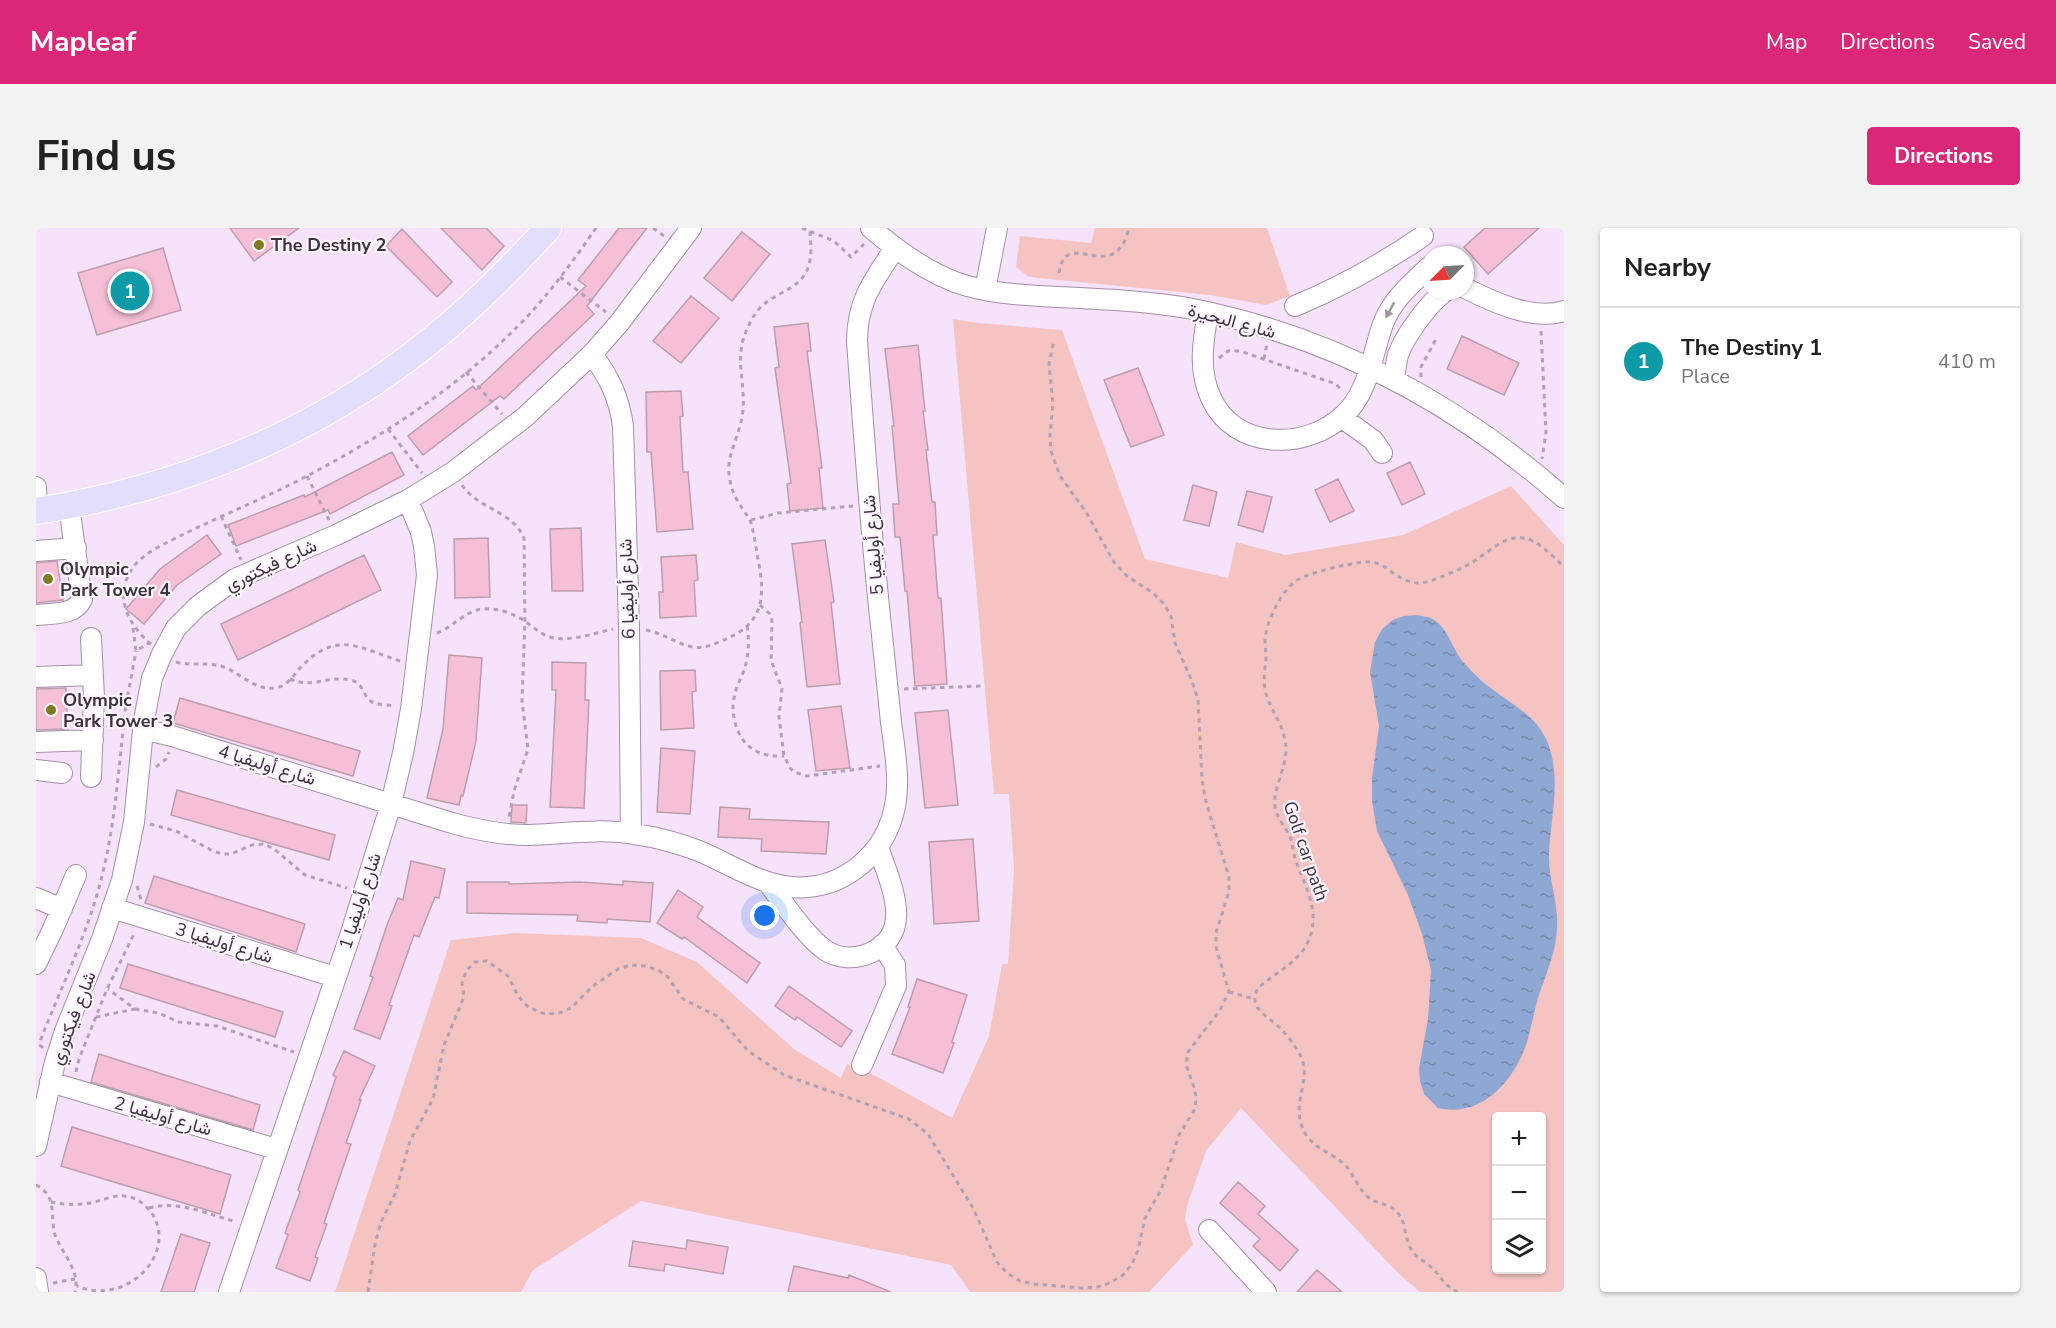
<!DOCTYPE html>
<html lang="en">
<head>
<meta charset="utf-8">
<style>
  :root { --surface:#fff; --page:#f2f2f2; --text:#222; --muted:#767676; --line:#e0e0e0; --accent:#db2777 }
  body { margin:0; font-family:"Nunito Sans",Vazirmatn,sans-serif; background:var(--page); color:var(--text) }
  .controls { position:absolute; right:18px; bottom:18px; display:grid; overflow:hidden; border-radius:6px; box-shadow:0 2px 4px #0004 }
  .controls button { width:54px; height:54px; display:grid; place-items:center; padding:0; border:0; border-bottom:2px solid var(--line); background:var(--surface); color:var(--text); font:30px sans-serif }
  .compass { position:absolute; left:1384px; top:18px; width:54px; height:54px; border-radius:50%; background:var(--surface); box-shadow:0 2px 4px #0004; rotate:246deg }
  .you { position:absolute; left:729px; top:688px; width:21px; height:21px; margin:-15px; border:4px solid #fff; border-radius:50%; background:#1a73e8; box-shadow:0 0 0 9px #1a73e833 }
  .badge { display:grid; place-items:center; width:39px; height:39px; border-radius:50%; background:var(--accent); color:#fff; font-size:20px; font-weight:700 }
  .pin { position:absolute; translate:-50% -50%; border:3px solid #fff; box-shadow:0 2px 6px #0006 }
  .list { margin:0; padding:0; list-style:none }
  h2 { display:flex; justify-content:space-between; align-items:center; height:78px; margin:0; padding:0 24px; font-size:26px }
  h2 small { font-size:20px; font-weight:400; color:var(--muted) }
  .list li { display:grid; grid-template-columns:39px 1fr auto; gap:18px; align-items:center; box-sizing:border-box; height:108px; padding:0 24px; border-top:2px solid var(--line) }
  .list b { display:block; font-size:22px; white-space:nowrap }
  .list p { margin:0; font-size:20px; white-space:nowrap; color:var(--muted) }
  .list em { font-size:20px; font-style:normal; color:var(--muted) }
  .icon { flex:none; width:33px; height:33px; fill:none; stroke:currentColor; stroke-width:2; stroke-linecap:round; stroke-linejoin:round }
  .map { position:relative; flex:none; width:1528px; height:1064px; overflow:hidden; border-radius:6px }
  header { display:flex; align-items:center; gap:36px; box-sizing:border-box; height:84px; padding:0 30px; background:var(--accent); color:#fff }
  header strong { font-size:28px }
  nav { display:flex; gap:33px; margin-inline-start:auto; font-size:21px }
  .intro { display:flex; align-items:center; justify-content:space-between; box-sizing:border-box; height:144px; padding:0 36px }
  h1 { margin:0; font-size:42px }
  .button { padding:15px 27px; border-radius:6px; background:var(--accent); color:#fff; font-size:21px; font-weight:700 }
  main { display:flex; gap:36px; padding:0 36px }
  aside { flex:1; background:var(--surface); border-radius:6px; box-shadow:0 2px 4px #0004 }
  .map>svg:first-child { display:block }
</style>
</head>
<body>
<header>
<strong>Mapleaf</strong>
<nav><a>Map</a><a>Directions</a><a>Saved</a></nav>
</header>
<div class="intro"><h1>Find us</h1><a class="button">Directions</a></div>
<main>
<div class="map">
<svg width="1528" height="1064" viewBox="0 0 1528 1064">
  <defs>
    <pattern id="water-ripples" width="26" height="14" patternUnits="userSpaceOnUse" patternTransform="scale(1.5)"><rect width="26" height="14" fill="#8fa7d3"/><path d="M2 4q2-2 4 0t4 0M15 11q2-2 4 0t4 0" fill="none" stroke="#7689ac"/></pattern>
  </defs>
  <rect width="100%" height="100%" fill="#f7e2fb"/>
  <!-- grass -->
  <path fill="#f6c3c3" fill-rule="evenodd" d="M1059,0h172l23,68 -24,9 -56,-10 -181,-18 -13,-10 4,-31 71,7z
    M917,91l25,4 84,7 83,229 83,19 8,-36 49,13 118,-20 108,-49 53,59v747h-144l-22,-19 -157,-165 -35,43 -19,55 -2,13 8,26 -44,47h-179l-19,-27 -310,-64 -108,69 -12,22h-186l116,-352 65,-7 125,5 56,24 97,87 47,29 6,-14 25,10 80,44 37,-82 13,-72h6l6,-94 -5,-76h-15zM1460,888h46v154h-46z"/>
  <!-- water -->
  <path fill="url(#water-ripples)" d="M1381,387c5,1 13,2 17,5 15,9 19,32 31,44 8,9 17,18 27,25 20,16 44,26 55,52 15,37 4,74 2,112 -1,26 10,50 8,76 -1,24 -12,47 -19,69 -4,15 -7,30 -11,44 -13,39 -45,76 -89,66l-14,-14 -4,-13 -1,-13 9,-49 3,-49 -9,-36 -14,-39 -31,-64 -5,-30v-23l7,-52 -9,-54 5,-30 7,-13 11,-9 11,-4z"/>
  <!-- building -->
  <path fill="#f6bfd8" stroke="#bc9eab" stroke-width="1.5" d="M194,0h69l-45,33z
    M405,0h45l18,18 -22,24z
    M583,0h28l-60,78 7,8 -90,85 -4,-3 -77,59 -15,-19 65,-50 3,4 110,-104 -8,-6z
    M1449,0h54l-51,46 -24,-27z
    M366,1l50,53 -15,15 -51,-51z
    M706,4l28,22 -38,47 -28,-23z
    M127,20l18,62 -84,25 -19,-62z
    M655,68l28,22 -38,45 -28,-22z
    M772,95l3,28h-4l15,117h-3l4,40 -33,3 -3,-27 4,-1 -16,-115 4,-1 -5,-40z
    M1426,108l57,27 -15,32 -57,-26z
    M882,117l7,66h-2l5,39h-2l6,52h3l2,33h-4l5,63h3l6,86 -32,2 -8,-95h-2l-5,-54h-5l-2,-33h6l-7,-78h2l-9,-77z
    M1102,140l26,67 -33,12 -27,-67z
    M645,163l2,25 -3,1 3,55h5l5,57 -36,3 -6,-80h-4l-1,-60z
    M356,224l12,23 -74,39 -2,-4 -92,36 -8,-21 76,-30 1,2z
    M1374,234l15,32 -23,11 -15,-32z
    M1302,251l16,32 -24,11 -15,-32z
    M1157,257l24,7 -8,34 -25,-6z
    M1211,263l25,6 -9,35 -25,-7z
    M545,300l2,63h-31l-2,-62z
    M171,307l14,19 -44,31 -33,39 -18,-15 34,-40z
    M452,310l2,59 -35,1 -1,-59z
    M789,312l9,62 -3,1 9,81 -33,3 -7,-64 2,-1 -10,-78z
    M328,327l17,35 -143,70 -17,-36z
    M660,327l2,25 -4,1 2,35 -36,2 -1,-26h4l-2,-35z
    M21,333l6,39 -27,3v-40z
    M413,427l33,3 -6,83 -13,55 -2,-1 -2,10 -32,-7 16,-69z
    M516,434l34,1 -1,37h4l-5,108 -34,-1 6,-117h-4z
    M659,442l1,21 -4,1 2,36 -33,2 -1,-59z
    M30,460l2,41 -32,1v-41z
    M144,470l180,53 -7,25 -180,-53z
    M805,478l9,62 -34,3 -8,-61z
    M912,482l10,95 -33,3 -10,-95z
    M625,520l34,3 -5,63 -33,-2z
    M141,562l158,45 -6,25 -158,-45z
    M476,577h15l-1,18 -15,-1z
    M684,579l30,2 -1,10 80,3 -3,32 -65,-3 1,-12 -44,-2z
    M937,611l6,82 -45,3 -5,-82z
    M375,633l34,8 -6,29 -4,-1 -16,40 -5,-2 -25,70 3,1 -12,33 -26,-10 19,-52 -3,-1 17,-51 11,-27 5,2z
    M118,648l151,48 -9,28 -151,-49z
    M587,653l30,2 -3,39 -43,-3v4l-30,-2 1,-6 -111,-2v-31h42v2l71,-2 43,3z
    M642,662l25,17 -6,10 63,46 -13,20 -63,-46 -2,2 -25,-16z
    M92,736l155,48 -8,25 -155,-49z
    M881,751l50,16 -15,47 2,1 -11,30 -51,-19 18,-47h-2z
    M753,758l63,45 -11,16 -44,-30 -2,3 -20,-14z
    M308,823l31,15 -16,34h2l-15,43 5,1 -27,79 3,1 -12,33 3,1 -8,23 -34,-13 12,-33 -3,-2 15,-41 -2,-2 38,-113 -3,-2z
    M63,826l161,51 -7,25 -162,-48z
    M36,899l159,48 -11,39 -159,-48z
    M1202,954l27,24 -7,8 40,36 -18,21 -27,-25 7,-7 -40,-36z
    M145,1006l29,9 -16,49h-33z
    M651,1012l41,7 -5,27 -58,-10 -1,7 -35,-5 4,-25 53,8z
    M758,1038l54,12 1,-3 42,17h-103z
    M1281,1042l25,22h-45z"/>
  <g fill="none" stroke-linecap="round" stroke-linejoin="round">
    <!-- minor casing -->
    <g stroke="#a38fa7" stroke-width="22">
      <path id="minor" d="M835,0c24,21 53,42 84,54 33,12 68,13 102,15 45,2 91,4 136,12 140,28 265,95 371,189
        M1429,60c28,14 68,33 99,23
        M949,62l12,-62
        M1259,78c46,-19 87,-42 128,-70
        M1172,84c-5,30 -10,58 3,86 23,52 95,53 133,17 25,-23 28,-61 39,-91 9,-24 28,-40 46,-57
        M556,126c17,23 27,43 31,72l6,200 2,207
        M1358,151c1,-8 2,-16 4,-24 6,-18 32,-54 48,-64
        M1305,189l32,23 9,13
        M0,259l1,24
        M0,323l40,-3
        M0,387c16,-2 39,1 46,-16l-13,-93
        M55,410l3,59 -3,80
        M0,449l57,-2
        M107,501l29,7 280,87c25,7 50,12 76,12 35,-1 71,-7 106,-1 22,3 44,9 65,17 36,15 69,40 109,36 39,-3 73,-33 84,-69 10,-31 3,-65 -1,-96 -3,-29 -6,-58 -9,-87 -11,-98 -18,-196 -25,-294 0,-40 17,-61 38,-93
        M0,514l57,-2
        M0,542l26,3
        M732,655c15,19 38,54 57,67 12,8 27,9 40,5 53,-19 25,-72 13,-108
        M0,670l26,11
        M76,680l223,69
        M0,736l17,-35 23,-54
        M826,837l34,-79 -1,-21 -13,-20
        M14,854l226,67
        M0,918l19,-84 10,-31 37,-92 20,-59 12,-58 10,-102 8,-42 10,-24 14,-26 22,-22 37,-27 101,-44 72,-35 45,-28 72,-55 67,-63 28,-32 71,-94
        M1173,1002l57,62
        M0,1050l2,14
        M193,1064l121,-356 41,-132 12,-51 8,-44 16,-134 -3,-29 -3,-14 -13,-32"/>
    </g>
    <!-- major casing -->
    <g stroke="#fff" stroke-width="28">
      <path id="major" d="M0,283c137,-21 269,-73 379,-158 49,-37 92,-80 133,-125"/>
    </g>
    <!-- path -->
    <path stroke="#b1a1b5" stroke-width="3" stroke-dasharray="4.5 4.5" stroke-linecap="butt" d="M617,0l11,8
      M766,0l32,13 17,16 13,-13
      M1023,45c6,-41 41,-2 60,-24 6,-6 8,-14 10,-21
      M524,49l46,35
      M1505,103l5,102 -4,26
      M1183,130l9,-7h12l96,33 6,7
      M1228,131l3,-16
      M430,144l36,42
      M1385,149v-10l15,-28
      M352,201l34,44
      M271,248l22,44
      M426,257c16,24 51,26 62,53l1,82 -3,81 6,48 -14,42 -5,26
      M185,288l20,44
      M715,292l27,-7 75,-7
      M724,377l10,9 2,6 -1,40 11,29 -3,28 5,39 6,12 4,4 13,4 73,-10
      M711,398c2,12 2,25 -1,37 -2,11 -9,20 -11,31 -6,19 2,48 21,57 9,5 18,5 28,5
      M97,400l3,23 13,-8
      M610,402c17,3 33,15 47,17 12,2 24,-4 35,-9 37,-16 37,-44 30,-79 -2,-12 -4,-25 -7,-36 -2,-6 -6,-10 -9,-15 -7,-10 -12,-22 -13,-34 -2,-19 10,-38 13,-57 5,-26 -6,-51 1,-77 4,-12 10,-26 20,-35 18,-15 43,-18 47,-45 2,-10 0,-22 0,-32
      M401,405c16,-6 28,-22 45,-24 15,-1 32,4 44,13 9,6 16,14 28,16 19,3 41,-5 59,-9
      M115,416c-22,-18 -38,-48 -19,-75 11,-17 35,-26 52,-35 41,-20 83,-37 123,-58 74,-39 147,-86 207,-146 31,-30 57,-66 82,-102
      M140,434c14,4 31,0 45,4 19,6 33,25 55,22 11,-2 17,-12 24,-20 37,-39 59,-20 100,-7
      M254,451c23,10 38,-4 60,1 14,2 12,16 22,22 7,3 16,3 23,4
      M868,461l77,-3
      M90,477l10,-54
      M120,539l10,-8 3,-7
      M114,596l26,7 37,20 9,3h9l21,-9 11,-1 10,4 32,27 42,13
      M101,658l4,14
      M1193,764l26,7
      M99,781l23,4 21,9 38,4 77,26
      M60,789l39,-8 -27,-20
      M7,820l-3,-3 1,-6c21,-54 47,-106 61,-163 14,-56 17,-114 24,-172
      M40,844l3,-13 28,-70 28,-57
      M0,957c4,2 8,5 11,9 8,11 4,28 8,41 7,18 26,37 20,57
      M15,974c10,2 21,3 32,2 17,-1 33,-13 50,-6 7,2 13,8 18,14 23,33 -7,73 -42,78 -12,2 -22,0 -32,-4
      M113,980c29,-8 59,6 87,14
      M17,1055l22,-4
      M332,1064l7,-48 6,-22 14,-28 15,-53 23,-42 11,-54 20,-48 -2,-14 4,-12 9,-9 12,-1 21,15 10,20 10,11 14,6 15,1 14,-6 22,-22 25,-17 13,-4 14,1 13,4 10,7 15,22 36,18 29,34 36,24 125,44 19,15 45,74 24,54 10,11 13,8 15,3 47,4 15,-1 13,-4 13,-8 9,-11 6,-14 7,-32 16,-28 18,-55 16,-26 1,-11 -2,-11 -8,-22 2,-13 32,-42 9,-18 -13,-45v-14l13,-42v-14l-23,-75 -4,-23 -4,-79 -6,-19 -17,-38 -4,-27 -7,-12 -11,-11 -26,-17 -12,-12 -29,-52 -26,-36 -9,-25 -1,-16 3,-31 -4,-40 5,-24
      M1422,1064c-13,-5 -17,-16 -27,-25 -8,-7 -18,-11 -22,-22 -5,-12 -3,-24 -13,-34 -8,-8 -20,-7 -28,-14 -10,-8 -14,-23 -24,-33 -13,-12 -30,-15 -39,-31 -17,-31 10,-54 -6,-80 -5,-9 -12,-18 -19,-25 -12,-12 -33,-20 -22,-40 21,-19 47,-27 54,-58 5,-25 -8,-46 -16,-69 -3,-7 -3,-15 -5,-22 -4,-10 -12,-18 -15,-28 -6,-17 10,-41 10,-62 -1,-25 -16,-37 -21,-59 -2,-10 0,-21 1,-31 0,-7 -1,-12 -1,-19 1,-18 17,-52 34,-61 12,-7 61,-19 74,-17 8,2 14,6 20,11 22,15 31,11 55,1 10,-4 19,-8 28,-14 16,-11 35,-30 57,-19 11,6 22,17 31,26"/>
    <!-- minor -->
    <use href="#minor" stroke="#fff" stroke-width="20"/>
    <!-- major -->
    <use href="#major" stroke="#e2defb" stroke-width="26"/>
  </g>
  <!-- one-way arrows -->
  <defs><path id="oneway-solid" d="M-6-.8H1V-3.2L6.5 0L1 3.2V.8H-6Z" transform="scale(1.5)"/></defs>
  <use fill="#9d999e" href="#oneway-solid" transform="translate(1354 82) rotate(119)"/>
  <!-- markers -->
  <g fill="#7d7a20" stroke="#fdf4fe" stroke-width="2">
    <circle cx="223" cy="17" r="6"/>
    <circle cx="12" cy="351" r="6"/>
    <circle cx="15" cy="482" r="6"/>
  </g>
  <g text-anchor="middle" stroke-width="4.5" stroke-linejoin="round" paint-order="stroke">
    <!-- poi labels -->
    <g font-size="18" font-weight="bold" fill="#3b333d" stroke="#fdf4fe" text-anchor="start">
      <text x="235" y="23">The Destiny 2</text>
      <text x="24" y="347">Olympic<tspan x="24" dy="21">Park Tower 4</tspan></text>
      <text x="27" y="478">Olympic<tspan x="27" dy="21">Park Tower 3</tspan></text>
    </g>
    <!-- street labels -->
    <g font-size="18" fill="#3b333d" stroke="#fdf4fe">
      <text transform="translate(1196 93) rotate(15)" y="6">شارع البحيرة</text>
      <text transform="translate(837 317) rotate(-95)" y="6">شارع أوليفيا 5</text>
      <text transform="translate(235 337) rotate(-25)" y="6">شارع فيكتوري</text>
      <text transform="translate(591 361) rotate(-92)" y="6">شارع أوليفيا 6</text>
      <text transform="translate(231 537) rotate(17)" y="6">شارع أوليفيا 4</text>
      <text transform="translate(1270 623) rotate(71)" y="6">Golf car path</text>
      <text transform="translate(324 673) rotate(-72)" y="6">شارع أوليفيا 1</text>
      <text transform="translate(188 715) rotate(17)" y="6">شارع أوليفيا 3</text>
      <text transform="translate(37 790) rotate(-69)" y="6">شارع فيكتوري</text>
      <text transform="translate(127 888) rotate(16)" y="6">شارع أوليفيا 2</text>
    </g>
  </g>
</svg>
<div class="controls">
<button>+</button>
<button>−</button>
<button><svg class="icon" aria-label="layers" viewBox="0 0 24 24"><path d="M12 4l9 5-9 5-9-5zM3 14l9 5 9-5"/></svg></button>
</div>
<svg class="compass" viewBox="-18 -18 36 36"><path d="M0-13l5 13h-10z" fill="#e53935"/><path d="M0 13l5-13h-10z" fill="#767676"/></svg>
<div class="you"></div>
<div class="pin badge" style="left:94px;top:63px;background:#0f9aa8">1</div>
</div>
<aside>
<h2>Nearby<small></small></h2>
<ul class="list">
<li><span class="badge" style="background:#0f9aa8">1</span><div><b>The Destiny 1</b><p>Place</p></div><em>410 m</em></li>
</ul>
</aside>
</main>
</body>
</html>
